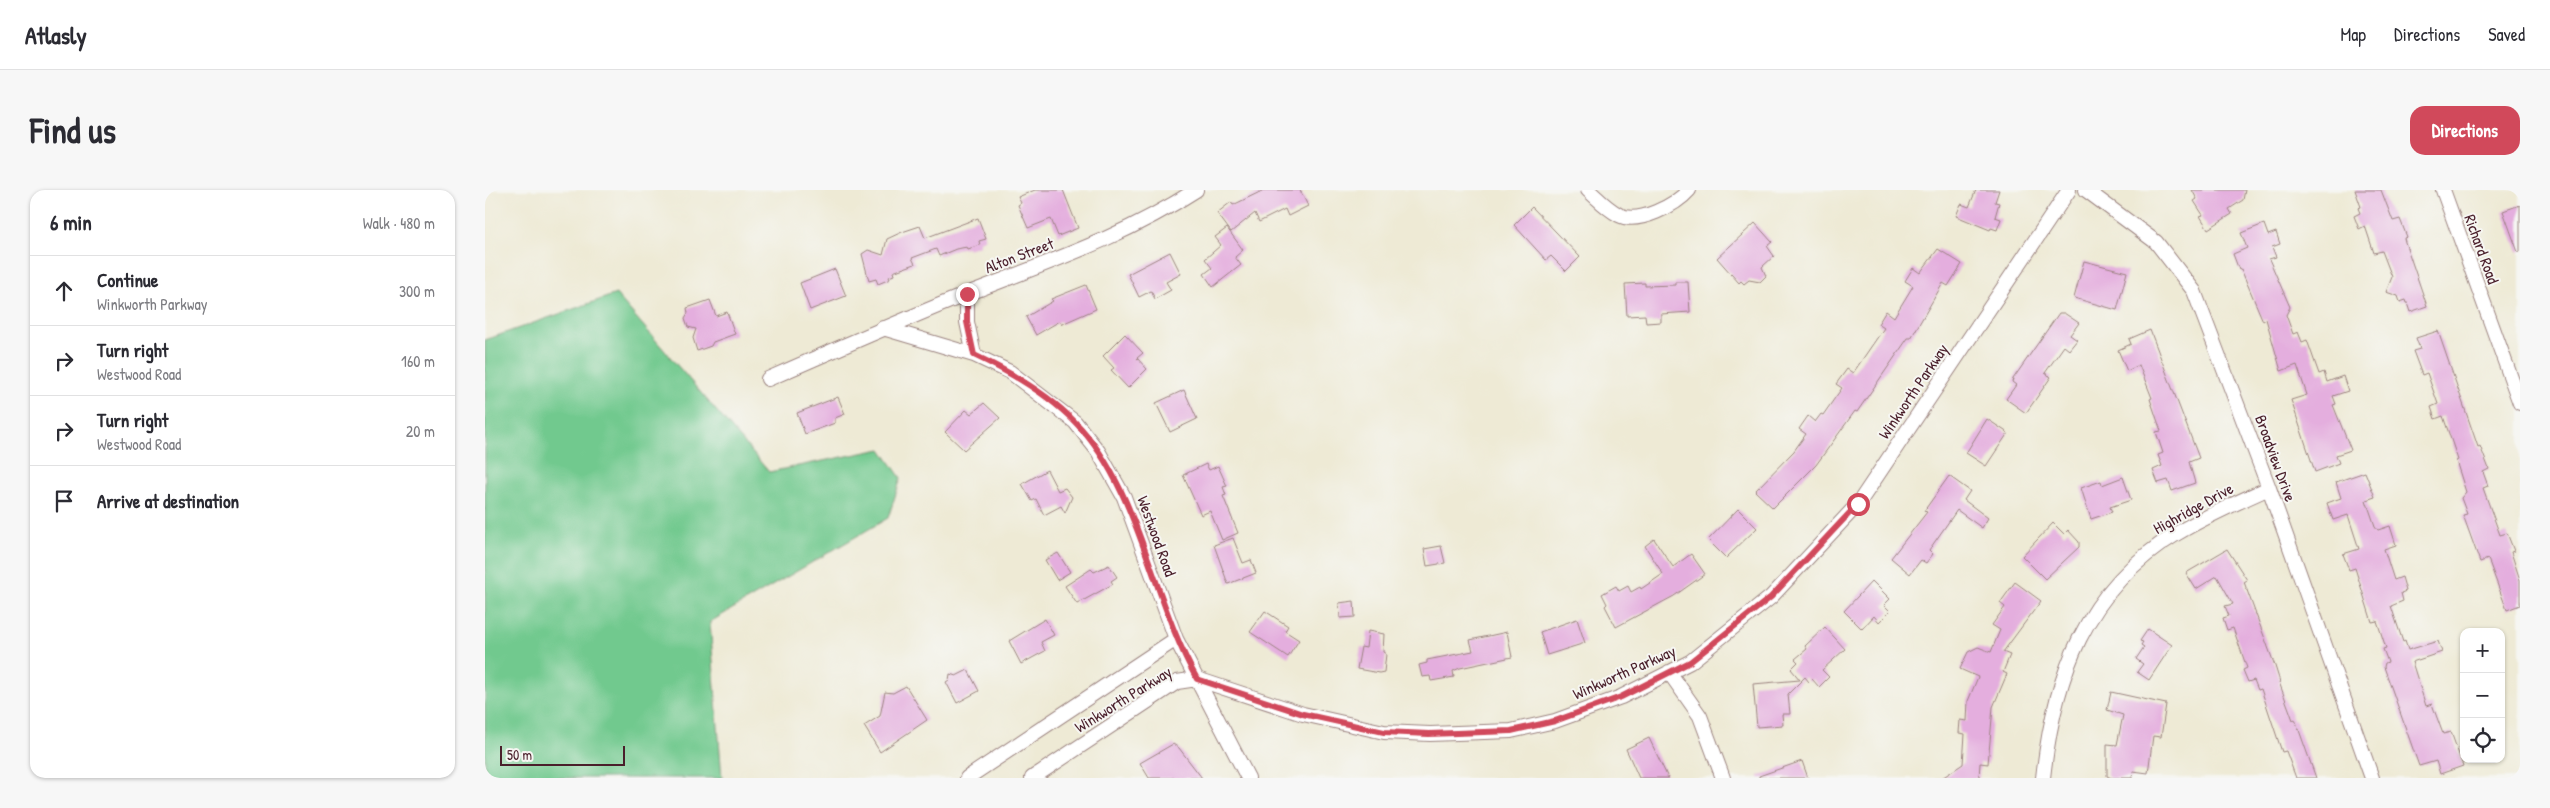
<!DOCTYPE html>
<html lang="en">
<head>
<meta charset="utf-8">
<style>
  :root { --surface:#fff; --page:#f7f7f7; --text:#2b2b33; --muted:#7c7c81; --line:#e1e1e2; --accent:#d1495b }
  body { margin:0; font-family:"Patrick Hand",sans-serif; background:var(--page); color:var(--text) }
  .controls { position:absolute; right:15px; bottom:15px; display:grid; overflow:hidden; border-radius:10px; box-shadow:0 1px 4px #0004 }
  .controls button { width:45px; height:45px; display:grid; place-items:center; padding:0; border:0; border-bottom:1px solid var(--line); background:var(--surface); color:var(--text); font:25px sans-serif }
  .scale { position:absolute; left:15px; bottom:12px; width:125px; box-sizing:border-box; padding-left:5px; border:2px solid #4a1f2b; border-top:0; font-size:14px; line-height:18px; white-space:nowrap; color:#4a1f2b; -webkit-text-stroke:4px #f6f6f2; paint-order:stroke }
  .stop { position:absolute; width:15px; height:15px; margin:-11px; border:4px solid #d1495b; border-radius:50%; background:#fff }
  .stop.end { background:#d1495b; border-color:#fff; box-shadow:0 1px 5px #0008 }
  .list { margin:0; padding:0; list-style:none }
  h2 { display:flex; justify-content:space-between; align-items:center; height:65px; margin:0; padding:0 20px; font-size:21px }
  h2 small { font-size:16px; font-weight:400; color:var(--muted) }
  .list li { display:grid; grid-template-columns:32px 1fr auto; gap:15px; align-items:center; box-sizing:border-box; height:70px; padding:0 20px; border-top:1px solid var(--line) }
  .list b { display:block; font-size:19px; white-space:nowrap }
  .list p { margin:0; font-size:16px; white-space:nowrap; color:var(--muted) }
  .list em { font-size:16px; font-style:normal; color:var(--muted) }
  .icon { flex:none; width:28px; height:28px; fill:none; stroke:currentColor; stroke-width:2; stroke-linecap:round; stroke-linejoin:round }
  .map { position:relative; flex:none; width:2035px; height:588px; overflow:hidden; border-radius:15px }
  header { display:flex; align-items:center; gap:30px; box-sizing:border-box; height:70px; padding:0 25px; background:var(--surface); border-bottom:1px solid var(--line) }
  header strong { font-size:24px }
  nav { display:flex; gap:28px; margin-inline-start:auto; font-size:18px }
  .intro { display:flex; align-items:center; justify-content:space-between; box-sizing:border-box; height:120px; padding:0 30px }
  h1 { margin:0; font-size:35px }
  .button { padding:12px 22px; border-radius:15px; background:var(--accent); color:#fff; font-size:18px; font-weight:700 }
  main { display:flex; gap:30px; padding:0 30px }
  aside { flex:1; background:var(--surface); border-radius:15px; box-shadow:0 1px 4px #0004 }
  .map>svg:first-child { display:block }
</style>
</head>
<body>
<header>
<strong>Atlasly</strong>
<nav><a>Map</a><a>Directions</a><a>Saved</a></nav>
</header>
<div class="intro"><h1>Find us</h1><a class="button">Directions</a></div>
<main>
<aside>
<h2>6 min<small>Walk · 480 m</small></h2>
<ul class="list">
<li><svg class="icon" aria-label="ahead" viewBox="0 0 24 24"><path d="M12 20V5M6 11l6-6 6 6"/></svg><div><b>Continue</b><p>Winkworth Parkway</p></div><em>300 m</em></li>
<li><svg class="icon" aria-label="right" viewBox="0 0 24 24"><path d="M7 20v-9h11M14 6l5 5-5 5"/></svg><div><b>Turn right</b><p>Westwood Road</p></div><em>160 m</em></li>
<li><svg class="icon" aria-label="right" viewBox="0 0 24 24"><path d="M7 20v-9h11M14 6l5 5-5 5"/></svg><div><b>Turn right</b><p>Westwood Road</p></div><em>20 m</em></li>
<li><svg class="icon" aria-label="arrive" viewBox="0 0 24 24"><path d="M6 21V4h12l-3 4 3 4H6"/></svg><div><b>Arrive at destination</b></div></li>
</ul>
</aside>
<div class="map">
<svg width="2035" height="588" viewBox="0 0 2035 588">
  <rect width="100%" height="100%" fill="#f6f6f2"/>
  <filter id="ink" filterUnits="userSpaceOnUse"><feTurbulence type="fractalNoise" baseFrequency=".02" numOctaves="2"/><feDisplacementMap in="SourceGraphic" scale="10" xChannelSelector="R" yChannelSelector="G"/><feConvolveMatrix kernelMatrix="1 2 1 2 8 2 1 2 1" color-interpolation-filters="sRGB"/></filter>
  <filter id="wash" filterUnits="userSpaceOnUse"><feTurbulence type="fractalNoise" baseFrequency=".0096" numOctaves="4" result="noise"/><feDisplacementMap in="SourceGraphic" scale="20" xChannelSelector="R" yChannelSelector="G"/><feGaussianBlur stdDeviation="1.12" result="paint"/><feColorMatrix in="noise" values="0 0 0 0 0 0 0 0 0 0 0 0 0 0 0 0 0 1.4 0 .05"/><feComposite in="paint" operator="in"/></filter>
  <g filter="url(#wash)">
    <rect width="100%" height="100%" fill="#eeead5"/>
    <!-- green -->
    <path fill="#71c98e" stroke="#5e745c" d="M131,104l153,178 112,-23 20,29 -13,40 -178,104 12,156h-237v-438z"/>
    <g id="blocks">
      <!-- building -->
      <path fill="#e4aede" d="M550,0h28l15,38 -20,8 -7,-17 -23,9 -10,-23 3,-2 -3,-6z
        M779,0h36l8,16 -20,10 -3,-7 -26,13 -4,-9 -24,19 -14,-19 14,-11 2,3z
        M1491,0h23l-4,12 4,1 -4,14 6,2 -4,11 -6,-2 -1,2 -34,-14 5,-12 8,3z
        M1707,0h53l-2,10 -14,9 3,5 -24,15 -8,-13 3,-1 -9,-14 3,-2z
        M1870,0h26l12,31 7,-2 7,18 -3,1 1,4 22,64 -17,6 -4,-12 -6,2 -2,-6 -12,-4 6,-15 -10,-26 -8,2 -9,-27 -6,3 -5,-13 6,-3 -2,-5 3,-1z
        M2035,15v47h-2l-15,-41z
        M1047,17l48,50 -14,14 -15,-15 -5,4 -32,-35z
        M493,28l8,21 -7,2 1,4 -12,4 -1,-2 -11,2 -17,7 -3,-7 -24,9 3,6 -22,8 1,3 -5,2 1,2 -12,5 -2,-5 -7,2 -7,-27 6,-4 15,5 4,-16 15,-7 18,-6 5,12z
        M1270,33l17,19 -5,4 7,10 -12,11 4,9 -6,6 -11,-2 -5,4 -3,-3 -2,2 -22,-25z
        M1779,34l4,11 8,-3 4,12 -8,3 4,10 -7,2 21,48 -4,8 7,19 5,-2 4,10 5,-2 12,34 5,-2 3,10 16,-6 5,15 -15,5 3,8 -3,1 18,45 -15,5 3,8 -24,9 -24,-72 16,-5 -10,-30 -16,6 -15,-52 -3,2 -22,-52 -2,1 -6,-16 14,-6 -6,-15z
        M742,38l16,22 -8,7 6,8 -28,22 -9,-13 8,-6 -7,-9 16,-14 -6,-8z
        M1453,59l24,15 -14,22 -5,-3 -32,55h-3l-51,74 -2,-1 -39,54 -43,43 -18,-17 39,-40 12,-17 -7,-5 9,-13 7,6 6,-8 2,1 19,-27 -6,-4 11,-15 6,4 31,-45 -6,-4 8,-13 8,6 19,-31 -8,-5 8,-13 7,5z
        M685,62l11,22 -15,8 5,8 -16,9 -4,-8 -12,6 -11,-23z
        M1599,71l43,11 -10,38 -43,-12z
        M350,79l11,27 -36,14 -10,-27z
        M1190,92h13l2,30 -29,2v8l-15,1 -1,-8 -18,1 -2,-32 20,-1v3l30,-1z
        M601,95l10,24 -34,15 -2,-3 -24,14 -10,-18 27,-16 -2,-2z
        M225,110l6,16 11,-4 8,22 -22,8 -2,4 -14,5 -4,-13 3,-9 -8,-2 -3,-9 3,-5 -1,-5z
        M1574,123h5l15,10 -9,12 7,5 -8,10 -5,-4 -19,27 6,4 -25,36 -20,-14 10,-14 -4,-3 1,-3z
        M1665,140l49,128 -10,4 6,21 -23,8 -4,-11 -10,3 -5,-13 9,-4 -4,-11 5,-2 -7,-21 5,-1 -11,-32 2,-1 -13,-33 -12,6 -9,-21 13,-6 -2,-5z
        M1953,141l40,116 2,-1 9,23 -6,3 5,14 -5,2 17,47 7,-2 7,18 -3,1 9,28v25l-13,5 -19,-51 -8,3 -13,-36 -4,-11 4,-1 -6,-16 5,-6 -10,-31 2,-1 -15,-44 -8,3 -4,-12 7,-3 -11,-31 -5,2 -9,-24 7,-2 -4,-11z
        M640,144l18,19 -6,5 10,11 -19,19 -17,-18 3,-2 -11,-12z
        M699,200l13,29 -27,13 -14,-29z
        M353,207l7,17 -10,4v5l-30,11 -8,-21z
        M499,213l16,15 -36,32 -19,-18 21,-22 5,4z
        M1502,229l21,14 -22,33 -20,-13z
        M721,274l3,6 9,-4 9,20 -4,1 3,8 -3,1 15,37 -16,7 -12,-29 -9,4 -18,-40z
        M562,280l11,21 7,-3 7,9 -7,16 -4,-7 -17,9 -8,-16 -4,2 -10,-17z
        M1880,282l10,25 -9,3 9,26 3,4 12,-4 6,19 -12,4 10,31 8,-3 4,14 -5,2 2,8 -12,5 12,36 2,-1 3,9 30,-9 4,11 -30,10 14,44 6,-2 11,30 8,-2 12,34 -23,8 -4,-13 -17,5 -35,-99 1,-4 3,-1 -5,-13 3,-1 -9,-27 -5,1 -17,-54 -6,2 -6,-16 16,-5 -11,-34 -15,5 -6,-17 14,-5 -5,-16z
        M1464,286l21,15 -6,9 24,18 -6,10 -25,-18 -28,40 4,4 -7,9 -5,-3 -11,14 -19,-16 36,-46 -3,-1z
        M1638,287l8,23 -21,7 2,5 -21,7 -10,-31 20,-7 1,4z
        M1253,319l19,19 -31,30 -18,-18z
        M1568,333l11,11 4,-4 11,12v5l-34,32 -23,-23z
        M748,348l10,25 8,-3 5,13 -28,11 -14,-39z
        M1169,349l19,28 18,-13 14,20 -31,22 -58,31 -11,-21 2,-2 -5,-10 14,-8 3,5 9,-5 3,6 9,-5 1,2 22,-15 -18,-28z
        M956,356l4,17 -18,3 -3,-17z
        M1742,359l20,31 -3,2 31,84 5,16h-1l14,38 2,-1 21,59h-20l-10,-27 -4,1 -21,-63 -3,1 -4,-10 -6,2 -5,-12 4,-2 -14,-40 -6,2 -4,-12 6,-2 -4,-10 8,-2 -16,-28 -21,13 -10,-16z
        M573,363l12,19 -13,8 -12,-20z
        M624,375l8,12 -6,4 2,3 -36,20 -12,-18 26,-17 3,3z
        M1387,391l18,18 -6,6 6,6 -11,11 -5,-6 -12,13 -18,-18z
        M1530,392l26,19 -38,51 7,3 -7,17 4,2 -14,33 -5,57 -8,-1 -1,15h-37l21,-14 2,-30 -6,-1 1,-13 7,1 1,-20 10,-24 -18,-8 8,-17 10,-5 13,5 9,-22 -8,-5 13,-18 -5,-4z
        M869,411l1,16 -15,1 -1,-15z
        M780,421l23,15 -3,5 14,9 -11,17 -38,-25z
        M560,429l9,16 -13,7 4,9 -24,13 -12,-23z
        M1092,429l8,24 -38,12 -7,-23z
        M1340,437l20,22 -23,21 7,7 -10,10 -7,-8 -3,3 -4,-5 -17,17 2,20h-8l1,11 -26,2 -4,-43 47,-4 -9,-11 7,-7 -3,-3 12,-10 -2,-3z
        M1663,439l24,16 -23,35 -12,-8 6,-8 -7,-5 8,-12 -3,-2 2,-3 -3,-1z
        M883,441l16,3 -1,18 3,2 -2,18 -5,1 -22,-4 4,-22 5,1z
        M1022,442l5,25 -52,11 -7,3 1,6 -23,4 -1,-5 -8,1 -3,-12 8,-2v-3l46,-9 -3,-11z
        M483,480l11,21 -22,12 -11,-21 3,-2 1,-6 6,2z
        M421,496l21,34 -47,32 -16,-26 16,-10 5,-24 8,1z
        M1626,502l55,12 -5,33 -8,-1 -5,37 -15,-2 -1,7h-21l-4,-2v-32l10,1 6,-30 -16,-5z
        M1164,548l19,40h-29l-13,-29z
        M688,554l6,4 23,30h-53l-9,-15z
        M1317,571l6,17h-49v-2z"/>
    </g>
  </g>
  <g filter="url(#ink)">
    <use href="#blocks" fill-opacity="0" stroke="#9c8480" stroke-width="1"/>
    <g fill="none" stroke-linecap="round" stroke-linejoin="round">
      <!-- street casing -->
      <g stroke="#9c8480" stroke-width="16">
        <path id="street" d="M1103,0c9,8 19,19 31,25 19,10 57,-10 70,-25
          M1601,0l70,52 38,49 75,197 103,290
          M1958,0l77,213
          M482,104v28l7,33
          M398,138l91,27 36,17 65,50 23,29 26,46 52,142 72,139
          M283,189c66,-29 132,-58 199,-85 81,-32 155,-56 229,-104
          M1184,482l31,44 23,62
          M482,588l209,-139
          M547,588l145,-96 20,-3 106,35 81,18 46,2 81,-3 44,-10 66,-24 69,-35 81,-65 87,-93 211,-314
          M1558,588c11,-101 42,-189 133,-244 30,-18 62,-32 93,-46"/>
      </g>
      <!-- street -->
      <use href="#street" stroke="#fff" stroke-width="14"/>
    </g>
  </g>
  <g fill="none" stroke-linecap="round" stroke-linejoin="round" filter="url(#ink)">
    <!-- route -->
    <path stroke="#d1495b" stroke-width="6" d="M482,104v28l7,33c36,17 73,38 101,67 64,65 77,178 122,257l106,35 81,18 45,2 82,-3 44,-10 66,-24 69,-35 81,-65 87,-93"/>
  </g>
  <g text-anchor="middle" stroke-width="4" stroke-linejoin="round" paint-order="stroke">
    <!-- street labels -->
    <g font-size="16" fill="#4a1f2b" stroke="#f6f6f2">
      <text transform="translate(1997 59) rotate(70)" y="6">Richard Road</text>
      <text transform="translate(534 65) rotate(-21)" y="6">Alton Street</text>
      <text transform="translate(1428 201) rotate(-56)" y="6">Winkworth Parkway</text>
      <text transform="translate(1791 268) rotate(70)" y="6">Broadview Drive</text>
      <text transform="translate(1708 318) rotate(-29)" y="6">Highridge Drive</text>
      <text transform="translate(672 346) rotate(70)" y="6">Westwood Road</text>
      <text transform="translate(1139 482) rotate(-24)" y="6">Winkworth Parkway</text>
      <text transform="translate(638 509) rotate(-32)" y="6">Winkworth Parkway</text>
    </g>
  </g>
</svg>
<div class="controls">
<button>+</button>
<button>−</button>
<button><svg class="icon" aria-label="locate" viewBox="0 0 24 24"><circle cx="12" cy="12" r="6"/><path d="M12 2v4M12 18v4M2 12h4M18 12h4"/></svg></button>
</div>
<div class="scale">50 m</div>
<div class="stop" style="left:1373px;top:314px"></div>
<div class="stop end" style="left:482px;top:104px"></div>
</div>
</main>
</body>
</html>
